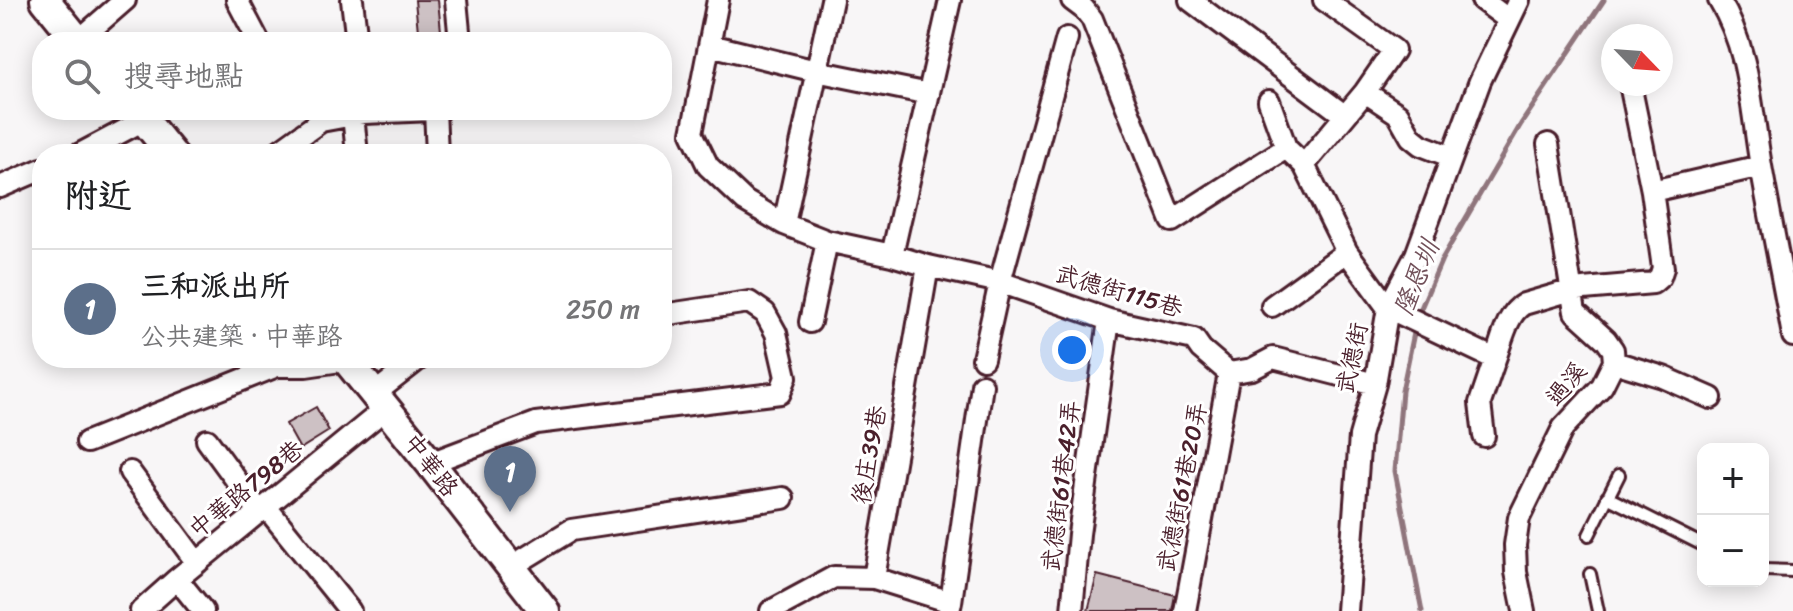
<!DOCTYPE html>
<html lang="zh-TW">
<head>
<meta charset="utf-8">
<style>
  :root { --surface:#fff; --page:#f2f2f2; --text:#202124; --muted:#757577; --line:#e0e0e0; --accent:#d1495b }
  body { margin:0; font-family:Sriracha,"LXGW WenKai TC",sans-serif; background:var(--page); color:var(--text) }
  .controls { position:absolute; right:24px; bottom:24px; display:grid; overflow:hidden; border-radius:16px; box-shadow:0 4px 20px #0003 }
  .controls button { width:72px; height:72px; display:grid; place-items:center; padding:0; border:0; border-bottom:2px solid var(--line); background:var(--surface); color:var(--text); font:40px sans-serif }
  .compass { position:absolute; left:1601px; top:24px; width:72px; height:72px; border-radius:50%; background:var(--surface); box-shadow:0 4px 20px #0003; rotate:115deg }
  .you { position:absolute; left:1072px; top:350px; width:28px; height:28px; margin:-20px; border:6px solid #fff; border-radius:50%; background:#1a73e8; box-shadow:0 0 0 12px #1a73e833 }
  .badge { display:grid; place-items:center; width:52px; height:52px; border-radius:50%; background:var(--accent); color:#fff; font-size:26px; font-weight:700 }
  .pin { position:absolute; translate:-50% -66px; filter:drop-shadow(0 2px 4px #0008) }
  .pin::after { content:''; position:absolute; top:42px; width:28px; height:24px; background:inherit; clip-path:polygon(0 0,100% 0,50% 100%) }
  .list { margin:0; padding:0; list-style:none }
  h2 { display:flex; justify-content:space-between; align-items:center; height:104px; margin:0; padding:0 32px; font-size:34px }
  h2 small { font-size:26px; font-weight:400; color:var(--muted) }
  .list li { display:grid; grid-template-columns:52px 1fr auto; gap:24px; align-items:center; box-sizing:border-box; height:120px; padding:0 32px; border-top:2px solid var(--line) }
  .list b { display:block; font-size:30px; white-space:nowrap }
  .list p { margin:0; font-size:26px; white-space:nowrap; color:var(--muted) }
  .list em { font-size:26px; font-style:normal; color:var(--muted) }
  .icon { flex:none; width:44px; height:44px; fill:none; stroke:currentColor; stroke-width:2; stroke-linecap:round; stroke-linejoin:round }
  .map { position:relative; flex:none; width:1793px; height:611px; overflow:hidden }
  .search { position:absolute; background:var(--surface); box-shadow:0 4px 20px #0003; left:32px; top:32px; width:640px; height:88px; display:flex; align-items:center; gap:20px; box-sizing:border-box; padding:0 28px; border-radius:32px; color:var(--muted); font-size:30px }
  .panel { position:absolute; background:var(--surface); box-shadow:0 4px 20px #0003; left:32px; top:144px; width:640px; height:224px; border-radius:32px }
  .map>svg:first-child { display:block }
</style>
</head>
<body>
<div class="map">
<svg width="1793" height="611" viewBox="0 0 1793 611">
  <rect width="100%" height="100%" fill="#f8f6f7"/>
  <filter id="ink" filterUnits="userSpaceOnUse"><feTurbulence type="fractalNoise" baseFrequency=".0125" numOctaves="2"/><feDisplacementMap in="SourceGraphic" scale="16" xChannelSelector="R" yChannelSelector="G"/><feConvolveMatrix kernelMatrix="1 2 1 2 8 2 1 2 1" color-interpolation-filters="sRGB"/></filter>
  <g filter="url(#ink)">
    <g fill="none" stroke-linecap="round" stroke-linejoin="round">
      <!-- stream -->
      <path stroke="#8f747b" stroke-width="5" d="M1418,315l24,-56 79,-135 83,-124
        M1415,328l-13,63 -7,80 27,140"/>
    </g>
    <!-- building -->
    <path fill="#cdc1c4" stroke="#4a1f2b" stroke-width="2" d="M415,0h23l4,42h-23z
      M316,407l13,24 -29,18 -14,-25z
      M1097,575l78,20 -3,16h-84z"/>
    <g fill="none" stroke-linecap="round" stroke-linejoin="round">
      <!-- lane casing -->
      <g stroke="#4a1f2b" stroke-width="16">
        <path id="lane" d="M1607,497l96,48
          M1589,535l30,-60
          M1763,570l30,1
          M1590,574l8,37"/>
      </g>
      <!-- street casing -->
      <g stroke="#4a1f2b" stroke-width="26">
        <path id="street" d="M237,0l22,42
          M352,0l5,42
          M456,0l4,42
          M718,0l-26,133 16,33 37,35 39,23 43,17
          M1072,0l12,9 8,10 80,202 114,-73
          M1190,0l154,115
          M1482,0l27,20
          M1519,0l-39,81 -64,174 -28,53 107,51c7,-18 12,-46 29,-55l48,-14 81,-7 7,-6 3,-9 -11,-77 109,-25
          M1719,0c31,50 32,109 42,166 10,57 22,113 32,170
          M78,41l47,-41
          M710,45l106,26 113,23
          M1630,84l22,107
          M1365,92l33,22 13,23 10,8 31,12
          M1269,101l17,47 18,17 43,87 41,56 -13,76 -15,52 -13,175
          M435,110l2,44
          M353,115l4,39
          M80,154l64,-34
          M275,154l46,-33 43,-8 69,-3
          M1304,165l61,-73 29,-42 -70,-50
          M0,187l42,-18
          M784,224l48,-224
          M892,255l58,-255
          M928,266l72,16 109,38 85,19 7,10 28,24 23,-4 21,-11 102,26
          M1272,306l75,-54
          M983,359l17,-77 67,-244
          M1614,362l49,15 48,21
          M374,394l46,-36
          M1484,436l-4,-33 15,-44
          M207,440l52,71
          M87,442l190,-76h29l41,-6
          M430,463l106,-40 244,-30 6,-16 -10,-44 -11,-20 -16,-11 -87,13
          M130,472l67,91
          M266,507l84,104
          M509,568l62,-38 212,-32
          M874,578l77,24 -2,9
          M177,579l26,32
          M951,602l31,-217
          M141,611l36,-32 208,-170
          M771,611l63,-34 40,1 54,-312 -36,-11 -65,-14 -17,81
          M1072,611l7,-77 30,-214
          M1185,611l44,-238
          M1524,611l-8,-39 -1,-27 4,-27 44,-90 39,-42 12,-24 -1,-12 -7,-10 -31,-28 -27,-168"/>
      </g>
      <!-- secondary casing -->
      <g stroke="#4a1f2b" stroke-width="34">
        <path id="secondary" d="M45,0l34,42
          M136,110l36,44
          M345,358l85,105 115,148"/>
      </g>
      <!-- lane -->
      <use href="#lane" stroke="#fff" stroke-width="10"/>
      <!-- street -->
      <use href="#street" stroke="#fff" stroke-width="20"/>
      <!-- secondary -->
      <use href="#secondary" stroke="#fff" stroke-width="28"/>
    </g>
  </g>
  <g text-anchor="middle" stroke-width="6" stroke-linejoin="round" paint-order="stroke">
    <!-- street labels -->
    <g font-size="24" fill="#4a1f2b" stroke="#fff">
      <text transform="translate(1119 291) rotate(16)" y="8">武德街115巷</text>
      <text transform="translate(1352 358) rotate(-78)" y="8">武德街</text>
      <text transform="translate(1566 384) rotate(-50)" y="8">過溪</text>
      <text transform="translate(869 455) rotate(-80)" y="8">後庄39巷</text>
      <text transform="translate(431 465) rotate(52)" y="8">中華路</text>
      <text transform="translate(1061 486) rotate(-83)" y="8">武德街61巷42弄</text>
      <text transform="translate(1182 487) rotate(-79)" y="8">武德街61巷20弄</text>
      <text transform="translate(246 489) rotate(-39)" y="8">中華路798巷</text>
    </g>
    <!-- water labels -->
    <g font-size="26" font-style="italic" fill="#72515a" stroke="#fff">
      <text transform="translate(1416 278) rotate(-68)" y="9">隆恩圳</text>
    </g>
  </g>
</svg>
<div class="controls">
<button>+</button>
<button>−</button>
</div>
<svg class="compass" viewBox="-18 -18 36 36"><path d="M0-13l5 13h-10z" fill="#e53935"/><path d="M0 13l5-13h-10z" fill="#757577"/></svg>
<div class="you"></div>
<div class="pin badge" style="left:510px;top:512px;background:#5c6f8a">1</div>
<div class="search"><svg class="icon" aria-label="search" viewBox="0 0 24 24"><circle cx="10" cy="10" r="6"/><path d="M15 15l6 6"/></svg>搜尋地點</div>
<section class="panel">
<h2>附近<small></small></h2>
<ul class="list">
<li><span class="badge" style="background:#5c6f8a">1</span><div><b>三和派出所</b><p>公共建築 · 中華路</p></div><em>250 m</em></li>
</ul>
</section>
</div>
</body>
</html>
